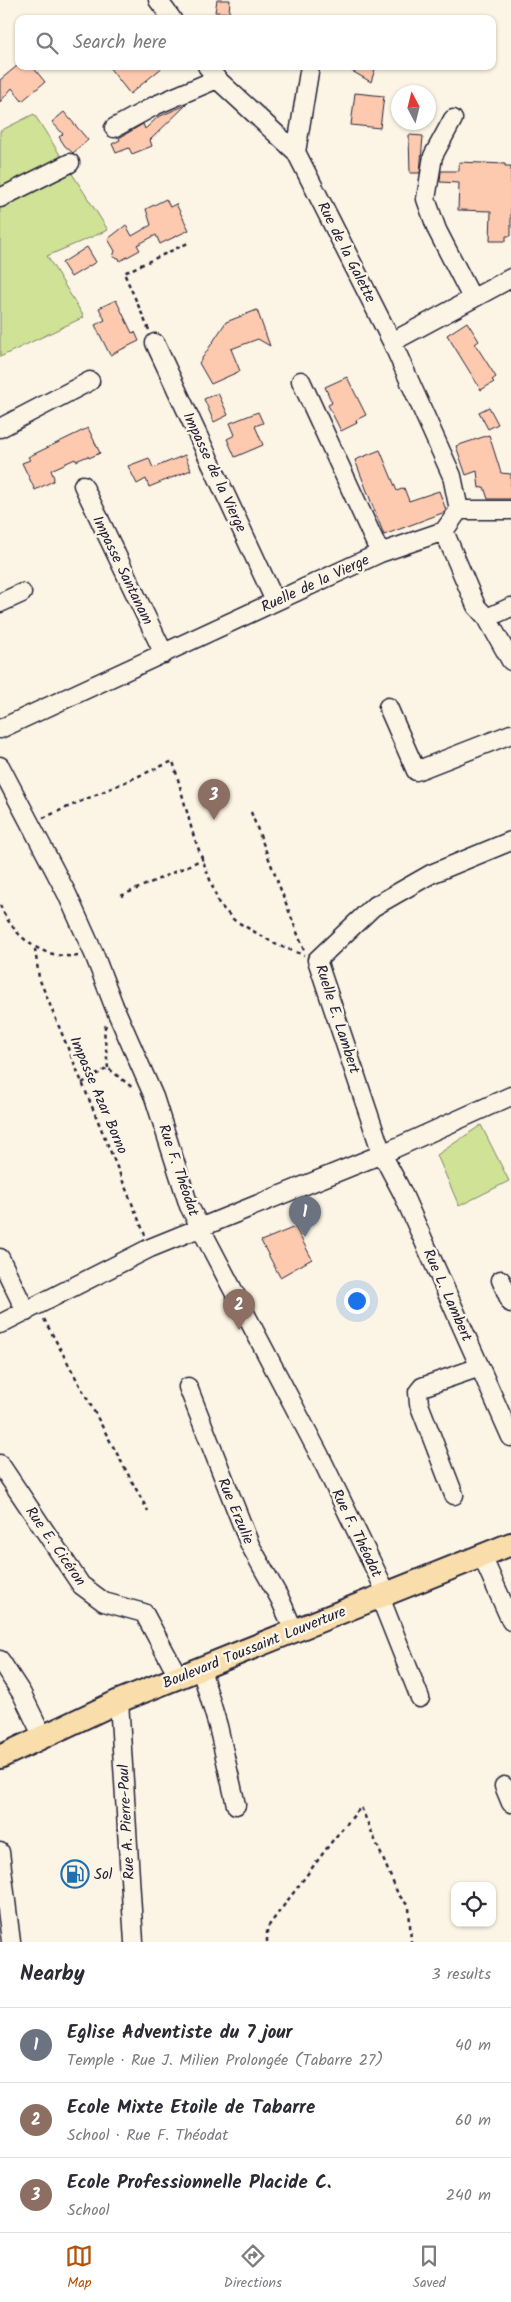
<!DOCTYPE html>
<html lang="en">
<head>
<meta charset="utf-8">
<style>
  :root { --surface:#fff; --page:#f7f7f7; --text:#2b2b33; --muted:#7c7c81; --line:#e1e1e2; --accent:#b45309 }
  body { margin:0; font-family:Kalam,sans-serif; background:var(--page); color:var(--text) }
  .controls { position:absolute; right:15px; bottom:15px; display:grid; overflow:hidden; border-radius:10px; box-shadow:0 1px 4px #0004 }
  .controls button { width:45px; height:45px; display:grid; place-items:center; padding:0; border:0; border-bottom:1px solid var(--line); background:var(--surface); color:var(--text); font:25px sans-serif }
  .compass { position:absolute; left:391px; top:85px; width:45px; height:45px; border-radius:50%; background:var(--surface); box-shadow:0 1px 4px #0004; rotate:353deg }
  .you { position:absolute; left:356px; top:1300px; width:18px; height:18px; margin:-12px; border:4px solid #fff; border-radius:50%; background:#1a73e8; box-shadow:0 0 0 8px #1a73e833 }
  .badge { display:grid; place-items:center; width:32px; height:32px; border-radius:50%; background:var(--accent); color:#fff; font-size:16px; font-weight:700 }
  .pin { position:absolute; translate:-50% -41px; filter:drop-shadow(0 1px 2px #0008) }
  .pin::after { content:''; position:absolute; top:26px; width:18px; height:15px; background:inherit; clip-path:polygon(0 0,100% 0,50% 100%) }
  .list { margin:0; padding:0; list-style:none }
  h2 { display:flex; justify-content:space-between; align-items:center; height:65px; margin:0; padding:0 20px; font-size:21px }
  h2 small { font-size:16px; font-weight:400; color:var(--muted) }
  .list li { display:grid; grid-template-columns:32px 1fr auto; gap:15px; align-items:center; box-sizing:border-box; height:75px; padding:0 20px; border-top:1px solid var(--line) }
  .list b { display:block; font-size:19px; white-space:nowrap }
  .list p { margin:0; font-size:16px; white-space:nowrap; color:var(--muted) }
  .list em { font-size:16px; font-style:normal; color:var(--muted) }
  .icon { flex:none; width:28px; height:28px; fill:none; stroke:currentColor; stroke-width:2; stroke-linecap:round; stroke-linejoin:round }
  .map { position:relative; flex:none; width:511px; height:1942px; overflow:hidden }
  .search { position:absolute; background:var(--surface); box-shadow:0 1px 4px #0004; left:15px; right:15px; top:15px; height:55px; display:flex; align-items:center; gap:12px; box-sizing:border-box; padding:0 18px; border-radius:10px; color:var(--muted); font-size:19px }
  .sheet { height:290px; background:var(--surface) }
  nav { display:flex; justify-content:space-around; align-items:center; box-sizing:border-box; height:70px; border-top:1px solid var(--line); background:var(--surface); font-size:14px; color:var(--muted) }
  nav a { display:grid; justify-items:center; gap:2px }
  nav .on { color:var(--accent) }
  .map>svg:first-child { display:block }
</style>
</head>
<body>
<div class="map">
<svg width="511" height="1942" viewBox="0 0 511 1942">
  <rect width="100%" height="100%" fill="#fcf5e5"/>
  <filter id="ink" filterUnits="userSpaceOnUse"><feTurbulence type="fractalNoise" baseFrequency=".02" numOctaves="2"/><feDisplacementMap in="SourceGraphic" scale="10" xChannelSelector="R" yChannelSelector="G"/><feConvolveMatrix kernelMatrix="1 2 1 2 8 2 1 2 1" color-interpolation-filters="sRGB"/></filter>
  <g filter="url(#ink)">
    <!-- green -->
    <path fill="#d0e296" stroke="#798268" d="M34,114l74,116 -61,26 37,61 -84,40v-226z
      M481,1125l28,56 -50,25 -22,-51z"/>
    <!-- building -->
    <path fill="#fecaaf" stroke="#22223b" d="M217,0h13l-1,13 -14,-1z
      M17,66h15l13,16 -23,19 -10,-13 -12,14v-22z
      M108,66h56l-34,28z
      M343,66h33l-5,16z
      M355,93l29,3 -4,32 -29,-3z
      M186,105l-36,35 2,6 -20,8 -3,-6 -13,5 -4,-9 8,-4 -1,-2 24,-14 2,5 13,-12z
      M64,112l24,28 -15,13 -8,-7 -6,-9 4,-3 -11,-12z
      M409,135l14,1 -3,37h-10z
      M459,162l46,2v2h6v70h-5v5h-16l1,-30 -33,-1 1,-27 -19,-1 1,-11h18z
      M166,199l4,8 6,-3 13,26 -29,14 -4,-9 -19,10 3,5 -20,11 -1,-3 -6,-1 2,-6 -7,-12 18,-14 6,11 19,-11 -5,-16z
      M87,247l9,15 -25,15 -9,-14z
      M116,300l16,33 3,-1 4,9 -29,14 -15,-30 10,-5 -6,-12z
      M257,310l13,36 -12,-7 -27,10 9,22 -29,13 -12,-21 27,-41z
      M467,322l12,19 -4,3 21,33 -4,3 2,2 -13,8 -34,-55z
      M347,377l19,38 -10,5 1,3 -16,8 -13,-26 4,-2 -7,-16z
      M218,393l10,22 -14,7 -10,-23z
      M489,407l9,17 -10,5 -9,-17z
      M258,412l5,11 -8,3 8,19 -28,12 -8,-18 8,-4 -5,-12z
      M88,428l12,25 -11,5 -1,-2 -12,5 -1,-2 -24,11 3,8 -1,3 -18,9 -13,-27 8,-3 -2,-3z
      M489,435l12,38 10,1v25h-23l-4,-12 -5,1 -2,-17 -11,4 -10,-29z
      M380,450l17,41 7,-3 5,13 30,-10 7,19 -1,2 -61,23 -29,-75z
      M185,455l6,15 -42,17 -3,-8 -9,5 -9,-18 21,-8 4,10z
      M295,1227l17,32 -32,18 -19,-36z"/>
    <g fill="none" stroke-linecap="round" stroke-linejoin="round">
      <!-- minor casing -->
      <g stroke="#22223b" stroke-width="21">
        <path id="minor" d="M158,0l14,19
          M207,66l10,13 79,73 96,190 119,-64
          M453,119l-20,37 -7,43 11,31 35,68
          M114,128l42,-23 61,-26
          M296,152l14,-86
          M0,198l70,-35
          M155,343l120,258
          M301,381l79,172
          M0,428l90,-47
          M83,485l81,169
          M459,510h52
          M444,531l32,75 11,12 24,43
          M0,603l22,-10
          M487,618l24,-11
          M388,707l28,64 95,-37
          M0,729l380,-176 64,-22 15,-21 -7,-34 -60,-134
          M0,766l67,128 27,60 20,52 40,91 35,109 130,248 68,140
          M511,841l-80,33 -58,33 -56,53 65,194 20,38 109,245
          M0,1258l26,54
          M501,1280l10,23
          M0,1324l150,-76 232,-94 129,-58
          M188,1387l62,158 30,54 14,32
          M0,1464l81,121 23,17 40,11 35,65
          M454,1495l-35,-91 -1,-12 4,-5 58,-20
          M482,1556l29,65
          M380,1597l40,101
          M0,1660l22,34 21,43
          M201,1669l17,57 18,79
          M119,1701l15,241
          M504,1786l7,17
          M0,1852l11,90"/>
      </g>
      <!-- major casing -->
      <g stroke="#22223b" stroke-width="26">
        <path id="major" d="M0,1757l119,-56 392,-157"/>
      </g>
      <!-- path -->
      <path stroke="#22223b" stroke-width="2.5" stroke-dasharray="4 4" stroke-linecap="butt" d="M149,330l-25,-57 66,-31
        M251,812l54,141
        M43,818l130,-57 20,73 26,70 15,16 43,25 27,10
        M121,896l82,-37
        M0,905c14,33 42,54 78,51
        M35,949l4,29 9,22 97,235
        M106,1025l-2,5 4,38
        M82,1083l26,-15 26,21
        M44,1319l104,192
        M267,1942v-14l66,-88 28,-33 37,87 11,13 2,35"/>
      <!-- minor -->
      <use href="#minor" stroke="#fcf5e5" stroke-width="18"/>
      <!-- major -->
      <use href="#major" stroke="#f9deab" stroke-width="22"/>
    </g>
  </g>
  <!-- icons -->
  <defs>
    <g id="fuel-ring" transform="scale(1.4375)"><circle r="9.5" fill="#fcf5e5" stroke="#1f6fb2" stroke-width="1.5"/><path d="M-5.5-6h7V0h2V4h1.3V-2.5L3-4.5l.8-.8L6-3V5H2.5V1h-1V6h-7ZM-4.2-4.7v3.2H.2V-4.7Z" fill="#1f6fb2"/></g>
  </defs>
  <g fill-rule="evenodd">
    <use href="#fuel-ring" x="75" y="1874"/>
  </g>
  <g text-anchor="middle" stroke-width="5" stroke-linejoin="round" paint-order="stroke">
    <!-- street labels -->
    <g font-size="15" fill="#22223b" stroke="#fcf5e5">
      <text transform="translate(347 252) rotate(63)" y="5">Rue de la Galette</text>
      <text transform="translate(215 472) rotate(65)" y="5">Impasse de la Vierge</text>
      <text transform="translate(123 570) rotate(64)" y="5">Impasse Santanam</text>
      <text transform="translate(315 583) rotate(-25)" y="5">Ruelle de la Vierge</text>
      <text transform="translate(338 1019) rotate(72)" y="5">Ruelle E. Lambert</text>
      <text transform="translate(99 1095) rotate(67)" y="5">Impasse Azar Borno</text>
      <text transform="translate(179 1170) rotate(71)" y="5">Rue F. Théodat</text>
      <text transform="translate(448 1295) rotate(66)" y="5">Rue L. Lambert</text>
      <text transform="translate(236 1511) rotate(67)" y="5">Rue Erzulie</text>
      <text transform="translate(357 1533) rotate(64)" y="5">Rue F. Théodat</text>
      <text transform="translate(56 1546) rotate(55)" y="5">Rue E. Cicéron</text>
      <text transform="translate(254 1647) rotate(-22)" y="5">Boulevard Toussaint Louverture</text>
      <text transform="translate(126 1822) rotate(-93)" y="5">Rue A. Pierre-Paul</text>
    </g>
    <!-- poi labels -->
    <g font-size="15" fill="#22223b" stroke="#fcf5e5" text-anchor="start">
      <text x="94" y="1879">Sol</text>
    </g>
  </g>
</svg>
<div class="controls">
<button><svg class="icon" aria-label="locate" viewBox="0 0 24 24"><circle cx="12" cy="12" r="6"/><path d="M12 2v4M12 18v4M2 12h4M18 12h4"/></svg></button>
</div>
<svg class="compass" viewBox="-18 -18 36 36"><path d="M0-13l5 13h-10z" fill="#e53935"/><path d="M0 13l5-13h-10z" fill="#7c7c81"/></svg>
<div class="you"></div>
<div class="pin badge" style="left:305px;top:1237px;background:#6b7280">1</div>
<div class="pin badge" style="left:239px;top:1330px;background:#8d6e63">2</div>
<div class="pin badge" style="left:214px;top:820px;background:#8d6e63">3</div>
<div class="search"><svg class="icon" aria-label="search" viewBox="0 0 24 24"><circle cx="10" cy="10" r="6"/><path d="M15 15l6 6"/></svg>Search here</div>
</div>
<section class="sheet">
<h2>Nearby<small>3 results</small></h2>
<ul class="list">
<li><span class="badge" style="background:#6b7280">1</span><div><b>Eglise Adventiste du 7 jour</b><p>Temple · Rue J. Milien Prolongée (Tabarre 27)</p></div><em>40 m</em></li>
<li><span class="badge" style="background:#8d6e63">2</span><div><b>Ecole Mixte Etoile de Tabarre</b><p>School · Rue F. Théodat</p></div><em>60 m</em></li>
<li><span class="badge" style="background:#8d6e63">3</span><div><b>Ecole Professionnelle Placide C.</b><p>School</p></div><em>240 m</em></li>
</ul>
</section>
<nav>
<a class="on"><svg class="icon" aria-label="map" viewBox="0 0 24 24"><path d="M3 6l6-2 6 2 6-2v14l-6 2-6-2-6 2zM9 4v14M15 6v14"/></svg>Map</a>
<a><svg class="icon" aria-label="directions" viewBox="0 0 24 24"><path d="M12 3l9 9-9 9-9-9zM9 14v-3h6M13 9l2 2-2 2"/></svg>Directions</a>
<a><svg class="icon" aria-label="saved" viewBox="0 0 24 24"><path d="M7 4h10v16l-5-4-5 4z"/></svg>Saved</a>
</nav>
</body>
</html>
